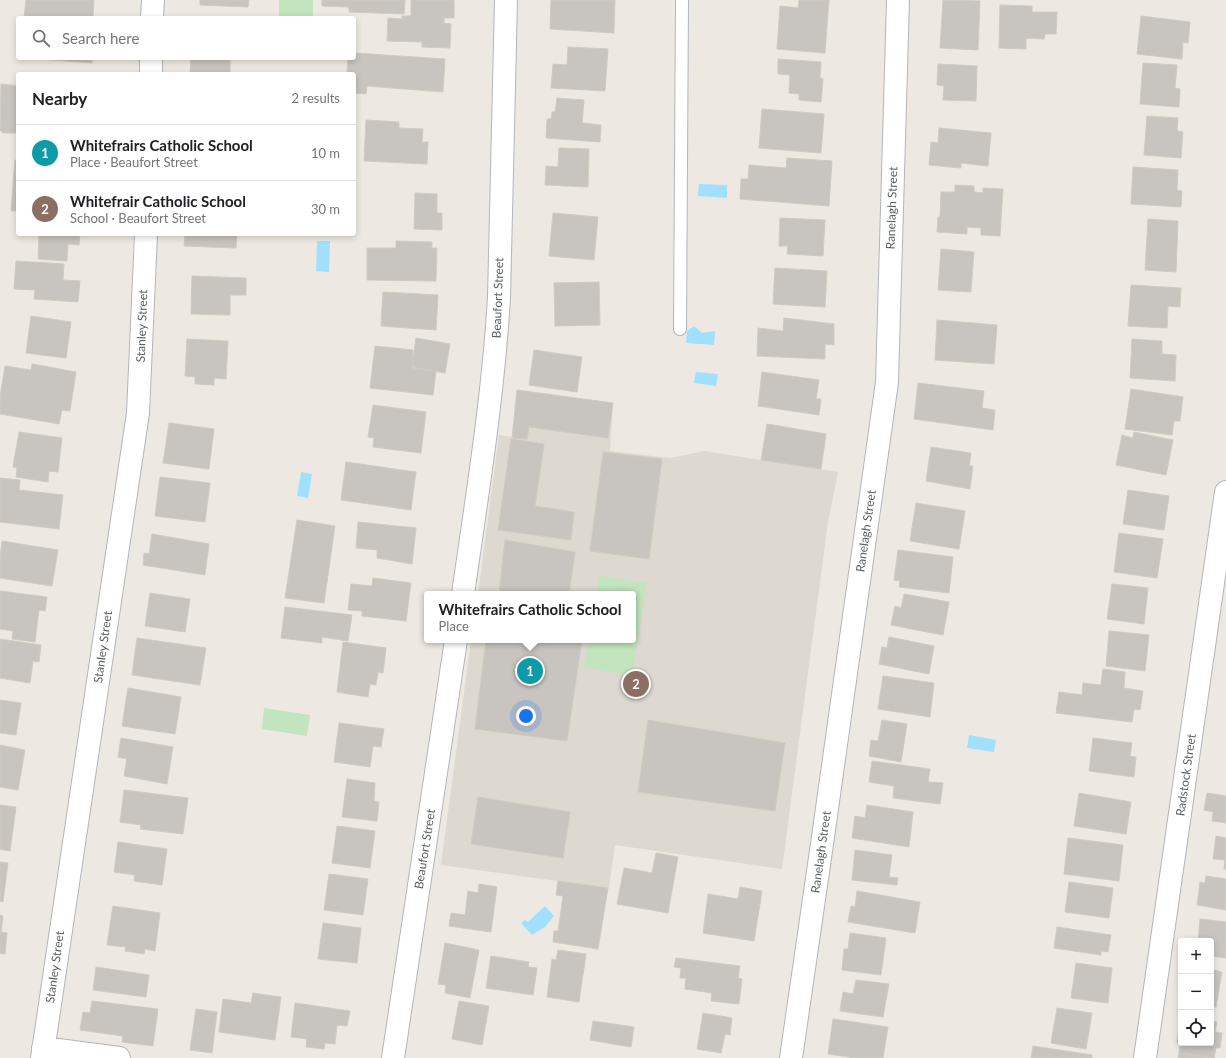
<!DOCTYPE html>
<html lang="en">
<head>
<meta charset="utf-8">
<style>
  :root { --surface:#fff; --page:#f2f2f2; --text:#202124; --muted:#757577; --line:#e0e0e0; --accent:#0b8043 }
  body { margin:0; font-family:Lato,sans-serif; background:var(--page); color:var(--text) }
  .controls { position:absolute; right:12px; bottom:12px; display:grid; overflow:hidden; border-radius:4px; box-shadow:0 2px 6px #0003 }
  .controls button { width:36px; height:36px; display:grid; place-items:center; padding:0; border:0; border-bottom:1px solid var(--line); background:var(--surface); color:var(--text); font:20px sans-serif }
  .you { position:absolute; left:526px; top:716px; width:14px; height:14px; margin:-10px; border:3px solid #fff; border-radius:50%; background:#1a73e8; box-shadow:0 0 0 6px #1a73e833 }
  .badge { display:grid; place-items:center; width:26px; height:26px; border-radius:50%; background:var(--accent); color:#fff; font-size:13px; font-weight:700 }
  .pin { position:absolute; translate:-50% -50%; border:2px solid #fff; box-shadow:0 1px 4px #0006 }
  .popup { position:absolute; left:424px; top:591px; width:212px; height:52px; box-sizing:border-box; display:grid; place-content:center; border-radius:4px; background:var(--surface); filter:drop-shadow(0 1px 3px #0005); font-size:13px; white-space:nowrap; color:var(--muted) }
  .popup b { font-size:15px; color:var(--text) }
  .popup::after { content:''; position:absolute; left:50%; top:100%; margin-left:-8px; border:8px solid transparent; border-top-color:var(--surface) }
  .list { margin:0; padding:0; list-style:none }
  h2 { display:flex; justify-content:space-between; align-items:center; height:52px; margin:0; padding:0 16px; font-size:17px }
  h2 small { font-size:13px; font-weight:400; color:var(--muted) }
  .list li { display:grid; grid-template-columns:26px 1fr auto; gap:12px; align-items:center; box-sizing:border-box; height:56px; padding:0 16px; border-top:1px solid var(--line) }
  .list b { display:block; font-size:15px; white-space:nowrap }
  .list p { margin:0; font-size:13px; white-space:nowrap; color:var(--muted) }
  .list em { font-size:13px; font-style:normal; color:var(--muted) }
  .icon { flex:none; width:22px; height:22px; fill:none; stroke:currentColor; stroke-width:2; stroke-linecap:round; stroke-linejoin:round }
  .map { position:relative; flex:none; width:1226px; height:1058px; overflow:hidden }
  .search { position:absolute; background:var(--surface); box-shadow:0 2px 6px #0003; left:16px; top:16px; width:340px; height:44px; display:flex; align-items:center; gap:10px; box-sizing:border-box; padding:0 14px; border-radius:4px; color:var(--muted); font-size:15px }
  .panel { position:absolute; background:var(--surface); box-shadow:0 2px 6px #0003; left:16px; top:72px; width:340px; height:164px; border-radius:4px }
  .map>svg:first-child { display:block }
</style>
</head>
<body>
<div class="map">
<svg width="1226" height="1058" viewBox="0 0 1226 1058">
  <rect width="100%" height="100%" fill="#ede9e2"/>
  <!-- education -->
  <path fill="#ddd8d0" d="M517,390l96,13 -3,48 60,7 34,-7 134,21 -10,50 -46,347 -167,-24 -6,43 -168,-23 30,-225h162v-46h-155l21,-159 13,2z"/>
  <!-- green -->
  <path fill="#c2e4be" d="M279,0h34v18h-34z
    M600,576l47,7 -15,92 -48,-7 5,-28h44v-46h-37z
    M264,708l46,7 -3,21 -45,-7z"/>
  <!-- water -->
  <path fill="#a1e0fd" d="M699,184l28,1v13l-29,-2z
    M317,241h13l-1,31 -13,-1z
    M694,326l8,7 13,-2 -1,14 -28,-2 1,-12z
    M696,372l22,2 -2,12 -22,-3z
    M301,472l11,2 -4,24 -11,-2z
    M969,735l27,5 -2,12 -27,-4z
    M545,906l9,10 -9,11 -13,8 -11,-12 4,-3 3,2z"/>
  <!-- building -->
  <path fill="#c8c4bf" stroke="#d1cac0" d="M26,0h68l-1,18h-69z
    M200,0h49l-1,7 -48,-2z
    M322,0h83l-1,14 -55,-2v-5l-27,-1z
    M411,0h43v18h-10v5l7,1 -1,24 -28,-1v-5l-35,-1 1,-23 14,1v-3h9z
    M551,0h64l-1,33 -64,-4z
    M799,0h30l-4,53 -48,-4 3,-43 18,2z
    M943,0l37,1 -2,49 -38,-2z
    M1000,5l32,1v6h25l-1,22h-11l-1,5 -18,-1v11l-27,-1z
    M1141,16l49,6 -2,21 -5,-1 -1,17 -45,-5z
    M568,47l40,2 -3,42 -54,-3 2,-24 14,1z
    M354,53l91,6 -2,33 -76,-6 -1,8 -12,-1v-19h-7l1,-16h6z
    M27,58h65v5z
    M191,58h39v16h-40z
    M778,59l43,3 -1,16 3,1 -2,23 -22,-2v-6l-10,-1 1,-18 -12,-1z
    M1143,63l34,2 -2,23 5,1 -1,18 -39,-3z
    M938,64l39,2 -1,35 -33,-1 1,-14 -7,-1z
    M1,84l17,2v47h-15l-3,-3z
    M557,98l27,2 -2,23 19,2 -1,17 -54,-4 1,-19h4l1,-7h3z
    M762,109l62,5 -3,39 -62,-5z
    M1147,116l31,2 -1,13 6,1 -2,26 -37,-3z
    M366,120l33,2v6l24,1 -1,13h6l-1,22 -63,-3z
    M939,128l52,5 -3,33 -27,-3v5l-32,-3 2,-23 7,1z
    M559,148l30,1 -1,38 -43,-2 1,-19 12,1z
    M787,158l45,3 -3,45 -89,-7 1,-20h7l1,-14 37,3z
    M15,160h3v51h-7z
    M1133,167l45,3 -1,20 5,1 -1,16 -50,-3z
    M955,185l19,1v6l9,1v-5l20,1 -3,47 -19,-1v-7l-14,-1v7l-30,-2 1,-15h2l1,-25h14z
    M415,193l22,1v19h5v17l-28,-1z
    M553,213l45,4 -4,43 -45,-4z
    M780,218l45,2 -2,36 -36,-2 1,-8h-9z
    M1148,219l30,2 -2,51 -31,-2z
    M39,234h41l-1,11 -11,-1 -1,17 -29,-2z
    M185,234h52l-1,14 -52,-2z
    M396,241l36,1v6h5l-1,33 -69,-1v-32h29z
    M941,249l33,3 -3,40 -33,-2z
    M16,261l48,3 -1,16 17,1 -2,21 -44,-3 1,-9 -21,-1z
    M775,268l52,3 -2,36 -52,-3z
    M192,276l54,2v17h-16v20l-39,-1z
    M599,282l1,43 -45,1 -1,-43z
    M1131,285l50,3 -1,19 -12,-1 -1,22 -39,-2z
    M383,292l55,3 -2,35 -55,-4z
    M31,316l40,6 -5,36 -40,-5z
    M784,318l50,6v21l-9,-1v15l-68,-3 1,-28 25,3z
    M937,320l60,5 -3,39 -59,-4z
    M416,338l34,6 -5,29 -33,-6z
    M187,339l41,2 -2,38 -12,-1v7l-19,-1v-7l-10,-1z
    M1132,339l30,2v13l14,1 -1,26 -45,-3z
    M375,346l38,4 -1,18 24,3 -3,24 -63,-7z
    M534,350l48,7 -5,35 -48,-7z
    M32,364l44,8 -6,39 -8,-1 -3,14 -59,-10v-18l5,-30 26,4z
    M762,372l57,8 -3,19h5l-2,16 -61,-9z
    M918,383l66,8 -2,17 13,2 -2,20 -79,-11z
    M1131,389l52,8 -3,24h-6l-2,14 -47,-6z
    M517,390l96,13 -5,35 -79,-11 -2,12 -15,-1z
    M373,405l53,7 -5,41 -48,-6 1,-9 -6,-1z
    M169,423l45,6 -5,40 -46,-6z
    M767,424l59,10 -5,35 -60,-9z
    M19,432l43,6 -4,34 -9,-1 -1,11 -32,-5 1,-9 -4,-1z
    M1134,432l39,8 -7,35 -50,-10 6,-30 11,3z
    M511,439l33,5 -9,62 39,6 -3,28 -73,-10z
    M931,447l40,6 -2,13h4l-3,23 -44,-8z
    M603,452l59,7 -13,100 -59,-8z
    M346,462l70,10 -5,38 -70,-10z
    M160,477l50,6 -5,39 -50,-6z
    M0,478l20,2 -1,10 44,5 -4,34 -59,-7z
    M1128,490l41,6 -5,34 -41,-6z
    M916,503l49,8 -6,38 -49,-8z
    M297,520l38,6 -11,77 -39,-5z
    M358,522l58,6 -4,36 -35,-6v-8l-21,-2z
    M1119,533l44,6 -6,39 -43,-6z
    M152,534l57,10 -4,31 -62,-10 1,-12 5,1z
    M505,540l70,12 -6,42h-70z
    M2,541l56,9 -6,36 -52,-8v-21z
    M898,550l55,7 -4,36 -50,-6 1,-6 -6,-1z
    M373,578l38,5 -5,38 -44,-5v-5l-14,-1 3,-26 21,2z
    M1112,584l36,4 -4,36 -37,-5z
    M0,591l47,6 -2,14 -6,-1 -4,32 -23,-3 1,-8 -13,-2z
    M150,593l40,6 -5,33 -40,-6z
    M904,594l45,8 -6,33 -52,-10 4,-19 6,2z
    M285,607l67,8 -4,26 -26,-4v6l-41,-5z
    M1109,631l40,4 -4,36 -39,-5z
    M889,637l45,9 -5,28 -50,-10 3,-17 5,1z
    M137,638l69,10 -6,37 -68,-10z
    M0,639l41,6 -2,17 -6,-1 -3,22 -30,-5z
    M486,640h96l-15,101 -92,-12z
    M343,642l43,6 -3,25 -5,-1 -2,13 -6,-1 -2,13 -31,-5z
    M1103,669l22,3 -1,16 19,3 -3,19 -6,-1 -2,13 -76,-9 3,-21 23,3 1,-12 18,2z
    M883,676l51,7 -4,34 -52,-8z
    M128,688l53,9 -6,37 -53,-8z
    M0,700l21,3 -5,32 -16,-2z
    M648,720l137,23 -10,68 -137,-19z
    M882,720l25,4 -6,38 -32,-6 2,-16 7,1z
    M339,723l45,6 -3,18 -8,-1 -3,21 -36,-5z
    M121,738l52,9 -6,37 -43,-8 3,-17 -9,-2z
    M1093,738l39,5 -2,13 6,1 -2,20 -45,-6z
    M0,745l25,5 -7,40 -18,-3z
    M872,761l58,8 -2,13 15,1 -3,21 -47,-6 1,-12 -25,-4z
    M347,779l28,4 -1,18 5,1 -2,19 -35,-4z
    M124,790l64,8 -5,36 -43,-5 1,-4 -21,-3z
    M1079,793l52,9 -5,32 -52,-8z
    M1207,793l19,3v27l-14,-2 1,-9 -9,-2z
    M478,797l92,15 -7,46 -92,-14z
    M0,805l16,2 -6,44 -10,-2z
    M867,805l46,7 -4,35 -57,-9 3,-22 10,2z
    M337,826l38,5 -5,37 -38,-5z
    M1216,836l10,2v31h-2l1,-9 -12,-1z
    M1068,838l55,7 -4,36 -55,-7z
    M118,842l49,7 -5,36 -28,-4 1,-6 -21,-3z
    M855,850l37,5 -3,22 9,1 -1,7 -45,-5z
    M656,853l22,4 -10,56 -51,-9 7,-36 28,5z
    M0,862l8,1 -5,39 -3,-1z
    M329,874l39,5 -5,36 -39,-5z
    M1206,876l20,3v31l-29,-5 3,-23 5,1z
    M558,881l50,7 -10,61 -45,-7 1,-11h4l5,-35 -7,-1z
    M1069,882l44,6 -4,30 -44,-6z
    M479,884l18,3 -6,45 -42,-6 2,-13 14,2 3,-24 10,2z
    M740,887l22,4 -8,50 -51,-8 5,-39 30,5z
    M857,891l63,11 -5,31 -67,-11 3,-16 4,1z
    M113,906l47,7 -5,38 -10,-2 -1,5 -19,-3 1,-4 -19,-2z
    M0,915l3,1 -2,16 6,1 -2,21 -5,-1z
    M1200,919l26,3v36l-15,-2v-15h-13z
    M323,923l38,5 -4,35 -39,-4z
    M1057,927l54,8 -3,17 -7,-1v4l-47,-7z
    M850,933l36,5 -5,37 -39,-5 2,-21h4z
    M445,943l34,7 -9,48 -25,-5 1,-8 -8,-1z
    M558,950l28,4 -7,48 -32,-5 5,-38 4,1z
    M491,956l38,6 -1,5 9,1 -4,27 -47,-7z
    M676,958l64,8 -2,12 4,1 -3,25 -28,-3 1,-8 -27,-4 1,-11h-6l1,-10 -7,-1z
    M1076,963l36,5 -4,35 -37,-5z
    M96,967l53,8 -3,22 -53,-7z
    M1211,969l11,3 -6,35h-5v2z
    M856,980l33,4 -6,33 -43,-6 3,-19 10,2z
    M253,993l28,4 -6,43 -56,-8 4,-33 28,4z
    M92,1001l66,8 -5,37 -31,-4 1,-6 -43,-6 3,-18 7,1z
    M459,1001l30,5 -7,39 -30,-6z
    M295,1003l55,8 -3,15 -10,-1 -2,19 -10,-1 -1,6 -18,-2 1,-8 -16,-2z
    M1057,1008l35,5 -6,36 -35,-6z
    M196,1009l21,3 -5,41 -22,-3z
    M703,1013l29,5 -2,17 -5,-1 -4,19 -24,-4z
    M833,1019l55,8 -5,31h-28l-27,-4z
    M593,1021l41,6 -3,20 -41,-7z
    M1211,1021l6,1 -2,10 7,1 -2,15h-4l-2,10 -35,-5 1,-10h-3l3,-20h1v20h30z
    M1033,1046l59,9v3h-61z
    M1179,1053l34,5h-35z"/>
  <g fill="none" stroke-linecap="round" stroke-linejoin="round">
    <!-- service casing -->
    <g stroke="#b2b5b9" stroke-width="14">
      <path id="service" d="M680,329l2,-329"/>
    </g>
    <!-- minor casing -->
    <g stroke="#b2b5b9" stroke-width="24">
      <path id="minor" d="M152,18l1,-18
        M151,74v-16
        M463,594c14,-98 30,-196 36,-296l7,-298
        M43,1048l76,10
        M42,1058l96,-645 8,-179
        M393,1058l63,-418
        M791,1058l31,-214 65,-462 11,-382
        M1145,1058l81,-566"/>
    </g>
    <!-- service -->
    <use href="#service" stroke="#fff" stroke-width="12"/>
    <!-- minor -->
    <use href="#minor" stroke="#fff" stroke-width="22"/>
  </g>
  <g text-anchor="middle" stroke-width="3.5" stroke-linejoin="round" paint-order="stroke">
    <!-- street labels -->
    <g font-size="12" fill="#5a5f62" stroke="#fff">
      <text transform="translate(892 208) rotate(-88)" y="4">Ranelagh Street</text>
      <text transform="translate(498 298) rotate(-88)" y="4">Beaufort Street</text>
      <text transform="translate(142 326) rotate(-88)" y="4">Stanley Street</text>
      <text transform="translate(866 531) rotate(-82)" y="4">Ranelagh Street</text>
      <text transform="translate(103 647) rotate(-82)" y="4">Stanley Street</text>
      <text transform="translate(1186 775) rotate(-82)" y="4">Radstock Street</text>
      <text transform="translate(425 849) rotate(-81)" y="4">Beaufort Street</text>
      <text transform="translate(821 852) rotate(-82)" y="4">Ranelagh Street</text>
      <text transform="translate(55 967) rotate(-82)" y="4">Stanley Street</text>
    </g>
  </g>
</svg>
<div class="controls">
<button>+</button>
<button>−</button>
<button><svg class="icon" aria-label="locate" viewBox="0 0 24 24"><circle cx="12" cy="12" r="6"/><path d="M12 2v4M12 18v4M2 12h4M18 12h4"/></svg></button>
</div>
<div class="you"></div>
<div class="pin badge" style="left:530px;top:671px;background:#0f9aa8">1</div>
<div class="popup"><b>Whitefrairs Catholic School</b>Place</div>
<div class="pin badge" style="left:636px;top:684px;background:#8d6e63">2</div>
<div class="search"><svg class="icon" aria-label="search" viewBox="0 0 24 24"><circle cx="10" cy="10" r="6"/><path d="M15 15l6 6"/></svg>Search here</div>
<section class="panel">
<h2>Nearby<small>2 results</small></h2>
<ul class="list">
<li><span class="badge" style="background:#0f9aa8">1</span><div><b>Whitefrairs Catholic School</b><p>Place · Beaufort Street</p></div><em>10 m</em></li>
<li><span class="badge" style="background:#8d6e63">2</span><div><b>Whitefrair Catholic School</b><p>School · Beaufort Street</p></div><em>30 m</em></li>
</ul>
</section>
</div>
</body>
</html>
